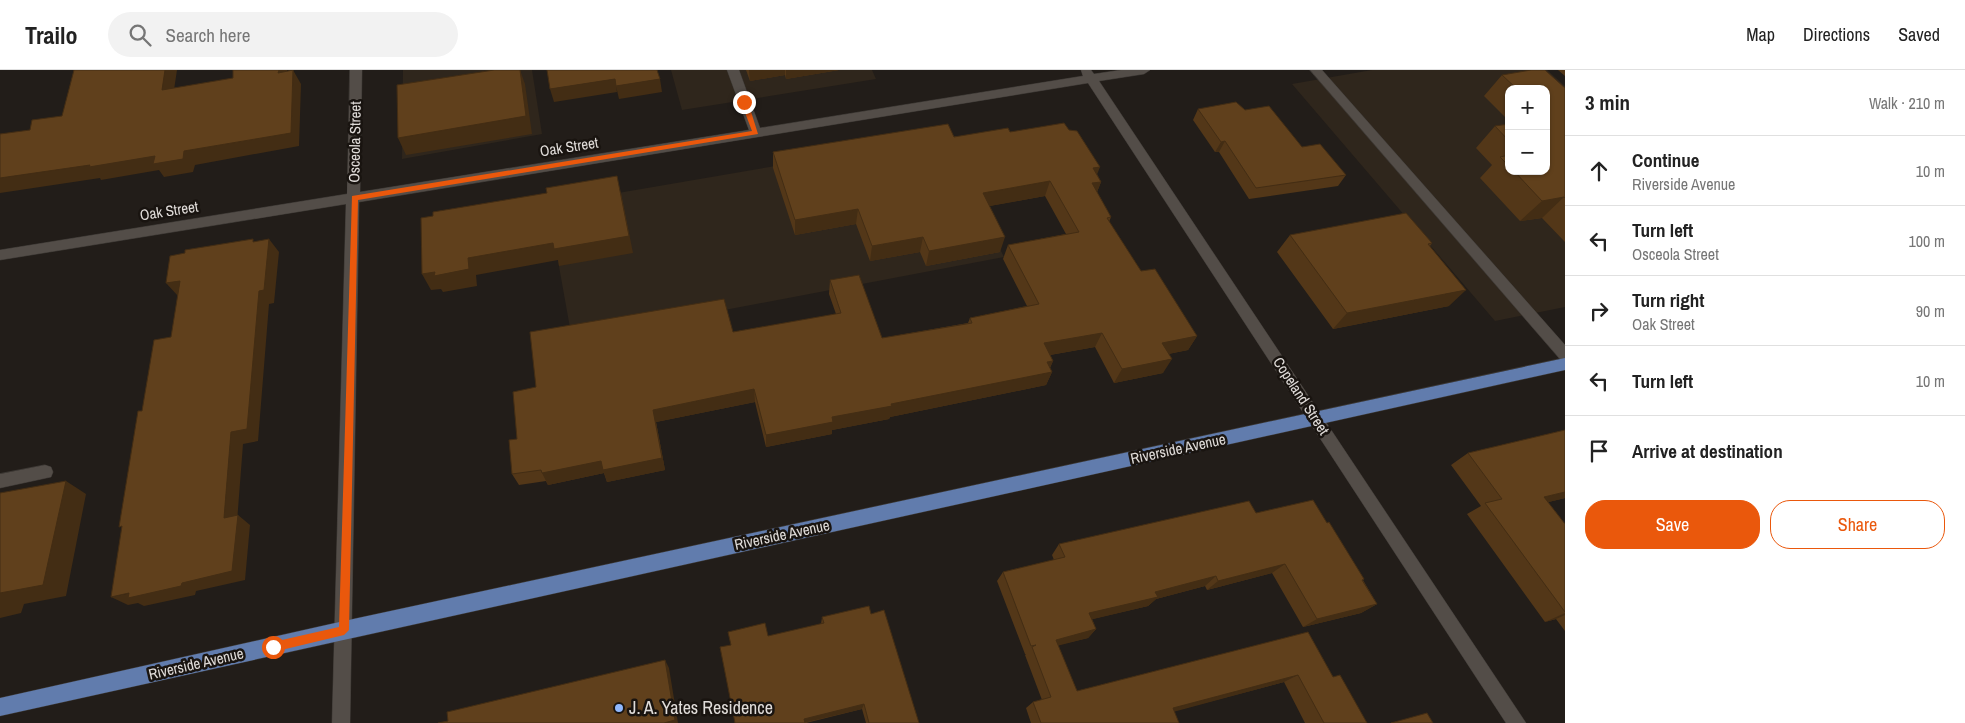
<!DOCTYPE html>
<html lang="en">
<head>
<meta charset="utf-8">
<style>
  :root { --surface:#fff; --page:#f2f2f2; --text:#222; --muted:#767676; --line:#e0e0e0; --accent:#ea580c }
  body { margin:0; font-family:"Archivo Narrow",sans-serif; background:var(--page); color:var(--text) }
  .controls { position:absolute; right:15px; top:15px; display:grid; overflow:hidden; border-radius:10px; box-shadow:0 1px 4px #0004 }
  .controls button { width:45px; height:45px; display:grid; place-items:center; padding:0; border:0; border-bottom:1px solid var(--line); background:var(--surface); color:var(--text); font:25px sans-serif }
  .stop { position:absolute; width:15px; height:15px; margin:-11px; border:4px solid #ea580c; border-radius:50%; background:#fff }
  .stop.end { background:#ea580c; border-color:#fff; box-shadow:0 1px 5px #0008 }
  .list { margin:0; padding:0; list-style:none }
  h2 { display:flex; justify-content:space-between; align-items:center; height:65px; margin:0; padding:0 20px; font-size:21px }
  h2 small { font-size:16px; font-weight:400; color:var(--muted) }
  .list li { display:grid; grid-template-columns:32px 1fr auto; gap:15px; align-items:center; box-sizing:border-box; height:70px; padding:0 20px; border-top:1px solid var(--line) }
  .list b { display:block; font-size:19px; white-space:nowrap }
  .list p { margin:0; font-size:16px; white-space:nowrap; color:var(--muted) }
  .list em { font-size:16px; font-style:normal; color:var(--muted) }
  .actions { display:flex; gap:10px; padding:15px 20px }
  .actions a { flex:1; padding:11px 0; border:1px solid var(--accent); border-radius:20px; text-align:center; font-size:18px; color:var(--accent) }
  .actions .main { background:var(--accent); color:#fff }
  .icon { flex:none; width:28px; height:28px; fill:none; stroke:currentColor; stroke-width:2; stroke-linecap:round; stroke-linejoin:round }
  .map { position:relative; flex:none; width:1565px; height:653px; overflow:hidden }
  header { display:flex; align-items:center; gap:30px; box-sizing:border-box; height:70px; padding:0 25px; background:var(--surface); border-bottom:1px solid var(--line) }
  header strong { font-size:24px }
  nav { display:flex; gap:28px; margin-inline-start:auto; font-size:18px }
  .search { width:350px; height:45px; background:var(--page); display:flex; align-items:center; gap:12px; box-sizing:border-box; padding:0 18px; border-radius:28px; color:var(--muted); font-size:19px }
  main { display:flex }
  aside { flex:1; background:var(--surface) }
  .map>svg:first-child { display:block }
</style>
</head>
<body>
<header>
<strong>Trailo</strong>
<div class="search"><svg class="icon" aria-label="search" viewBox="0 0 24 24"><circle cx="10" cy="10" r="6"/><path d="M15 15l6 6"/></svg>Search here</div>
<nav><a>Map</a><a>Directions</a><a>Saved</a></nav>
</header>
<main>
<div class="map">
<svg width="1565" height="653" viewBox="0 0 1565 653">
  <rect width="100%" height="100%" fill="#221d19"/>
  <!-- built -->
  <path fill="#2f261c" fill-rule="evenodd" d="M403,0h129l10,64 -140,25z
    M671,0h201l4,9 -194,31z
    M1372,0h175l18,16v221l-70,14 -203,-237zM1509,19h37v82h-37z
    M944,67l60,120 -432,82 -24,-134z"/>
  <g fill="none" stroke-linecap="round" stroke-linejoin="round">
    <!-- minor casing -->
    <g stroke="#3b3733" stroke-width="1">
      <path id="minor" d="M350,0h12l-2,122 389,-62 -22,-60h12l21,58 323,-52 -2,-6h10l3,4 27,-4h29l-6,4 -45,7 427,642h-20l-418,-640 -729,119 -9,521h-18l14,-519 -346,56v-10l347,-56z
        M1310,0h12l243,275v16l-5,-2z
        M45,395l6,2 2,5 -2,5 -51,11v-14z"/>
    </g>
    <!-- major casing -->
    <g stroke="#3b3733" stroke-width="1">
      <path id="major" d="M1565,288v12l-1565,346v-18l344,-77z"/>
    </g>
    <!-- minor -->
    <use href="#minor" fill="#534d48" fill-rule="evenodd"/>
    <!-- major -->
    <use href="#major" fill="#617cad" fill-rule="evenodd"/>
  </g>
  <!-- wall -->
  <path fill="#533718" d="M746,0h93l-53,9 -1,-4 -35,6z
    M1558,0h7v6z
    M1502,5l63,13v154l-23,-24 -22,3 -40,-43 12,-13 -16,-17 19,-22 14,-2v47h37v-82h-37v32l-25,-25z
    M1198,39l47,1 101,65 -8,11 -89,13 -30,-47h-4l-22,-32z
    M1010,62l87,42 4,8 -4,10 14,25 -2,5 32,49 56,65 -9,14 -20,4 -5,19 -49,10 -19,-36 -45,8 3,6 -3,7 2,4 -6,13 -156,32 -1,2 -57,11v4l-66,13 -11,-45 -99,20 9,48 -58,12 -3,-9 -56,12 -2,-4 -27,4 -7,-11 5,-35 19,-52 197,-55 103,-18 -7,-20 1,-14 52,58 86,-15 2,-5 57,-12 -24,-47 5,-14 58,-11 -21,-38 -56,10 11,46 -74,14 -6,-14 -50,9 -14,-37 -61,11 -22,-67v-16z
    M1290,165l142,8 -2,3 19,60 -116,23 -56,-77z
    M1565,360v68l-17,4 17,22v107l-9,-12 -11,3 -78,-108 14,-8 -30,-41 17,-12z
    M1256,443l108,66 -1,1 14,24 -16,9 -58,14 -31,-54 -65,17 -2,-4 -49,13 -8,7 -56,13 4,10 -8,9 -30,7 19,46 231,-59 25,45 34,46h-62l-21,-41 -110,29 5,12h-148l-5,-15 7,-6 9,-2 -17,-45 1,-1h-1l-28,-73 6,-9 51,-12 -2,-5 7,-11z
    M871,544l48,109h-53l-4,-14 -56,14h-71l-4,-78 90,-21 1,-7z"/>
  <!-- shaded-wall -->
  <path fill="#432d14" d="M165,0h12l-5,33 -10,-13z
    M279,0h8v17l-9,-14z
    M293,0l8,14 -2,62 -104,19 -2,7 -29,5 -5,-7 -58,10 -1,-2 -100,15v-15l184,-27z
    M520,0l5,14 7,50 -126,21 -8,-17z
    M749,0h36v5l-35,6z
    M786,0h53l-53,9z
    M615,9l2,13 -63,10 -4,-13z
    M660,9l2,13 -43,7 -3,-13z
    M1225,71l-6,11h-4l6,-10z
    M1100,97l-6,15 -1,-14z
    M1050,111l-5,15 -66,12 4,-15z
    M1101,112l-6,15 -3,-14z
    M621,123l12,60 -74,13 -1,-6 -82,15 1,11 -34,6 -2,-3 -10,1 -9,-16 46,-16z
    M1564,127l-22,21 -22,3 22,-20z
    M858,139l-2,15 -61,11v-15z
    M923,167l-3,15 -50,9 2,-15z
    M1005,167l-5,15 -74,14 3,-15z
    M269,169l10,13 -5,51 -5,1 -11,137 -15,3 -6,78 1,-7 12,10 -5,55 -49,11 -1,4 -51,11 -6,-3 -10,2 -17,-8 71,-14 42,-65 7,-86z
    M180,211l-2,15 -12,-13z
    M1466,220l-17,16 -116,23 14,-16z
    M1102,263l-7,14 -57,10 6,-14z
    M1197,266l-9,14 -34,7 8,-14z
    M1172,289l-9,14 -49,10 8,-14z
    M1053,291l-6,12 5,-1 -6,13 -156,32 -1,2 -57,11v4l-66,13v-12l66,-18 59,-13z
    M754,319l1,13 -99,20 9,48 -58,12 -3,-9 -56,12 -6,-12 111,-63z
    M66,411l20,13 -20,102 -42,8 -3,9 -21,5v-25z
    M1565,422v6l-40,10 19,-11z
    M1285,494l-13,9 -65,17 11,-9z
    M1216,506l-11,10 -49,13 -8,7 -67,16 8,-9 66,-21z
    M1377,534l-16,9 -58,14 14,-8z
    M1565,543v2l-9,4 -11,3z
    M1096,559l-8,9 -39,10 7,-8z
    M665,590l4,8 9,55h-14z
    M1298,605l-14,7 -122,33 11,-7z
    M864,634l-2,5 -59,14 1,-4z"/>
  <!-- building -->
  <path fill="#60401c" stroke="#432d14" d="M74,0h91l-3,20 71,-12v-8h46l-1,3 15,-3 -2,63 -107,18 -1,8 -30,5 2,-8 -66,11 1,-2 -90,13v-44l30,-4 2,-10 30,-4z
    M494,0h26l6,46 -128,22 -1,-53z
    M547,0h110l3,9 -44,7 -1,-7 -65,10z
    M1531,0h14l20,18v110l-1,-1 -22,4 -28,-30h32v-82h-29l-15,-14z
    M1236,32l9,8 24,-4 33,41 18,-3 26,31 -90,13 -31,-47 -4,1 -23,-33z
    M1064,53l5,7 8,1 23,36 -7,1 8,14 -9,1 19,34 -4,1 34,53 14,-2 42,67 -35,7 10,16 -50,10 -20,-36 -58,10 9,18 -6,1 5,10 -161,32 1,2 -60,11 1,5 -67,13 -12,-46 -101,21 9,48 -59,12 -2,-9 -59,12 -1,-3 -29,4 -3,-34 8,-1 -4,-47 23,-5 -6,-55 194,-33 9,33 108,-19 -11,-33 29,-5 23,63 90,-15 -2,-5 69,-14 -31,-59 71,-13 -29,-51 -67,12 22,44 -76,14 -6,-14 -51,9 -14,-37 -63,11 -22,-68 175,-28 6,13 54,-9 2,4z
    M1509,54v17l-14,-15z
    M1509,85v11l-9,-9z
    M617,106l12,60 -75,13 -1,-6 -85,15 1,11 -35,7 1,-4 -13,2 -1,-56 12,-2v-4l114,-19 -1,-5z
    M1406,143l26,30 -4,1 38,46 -119,23 -57,-78z
    M253,169v3l16,-3 -5,51 -5,1 -12,138 -16,3 -7,86 14,-3 -6,56 -50,12 -1,3 -53,12 1,-5 -18,4 11,-71 -3,1 19,-116h4l12,-71 17,-3 9,-56 -14,2 4,-27 15,-3v-3z
    M1565,360v62l-21,5 21,27v88l-80,-109 17,-4 -34,-46z
    M66,411l-23,104 -43,8v-100z
    M1313,430l14,23 2,-1 35,57 -2,1 15,24 -60,15 -32,-55 -67,17 -2,-5 -61,16 3,5 -69,16 7,16 -40,11 21,51 231,-59 25,45 7,-2 27,48h-43l-26,-48 -125,33 6,15h-138l-8,-21 18,-5 -19,-50 4,-2 -5,1 -28,-74 62,-15 -6,-13 190,-43 7,12z
    M869,536l2,8 13,-4 35,113h-50l-5,-19 -60,15 1,4h-70l-15,-76 11,-2 -3,-13 37,-9 3,13 56,-13 -2,-6z
    M665,590l10,60 -11,3h-226l10,-2 -1,-9z
    M1427,643l6,10h-42z"/>
  <!-- route -->
  <path fill="#ea580c" d="M744,30l4,2 10,32 -400,66 -9,430 -5,5 -71,17 -4,-2 -1,-3 5,-5 66,-15 13,-431 400,-65 -11,-29z"/>
  <!-- markers -->
  <circle fill="#90b8fd" stroke="#191410" stroke-width="2" cx="619" cy="638" r="5"/>
  <g text-anchor="middle" stroke-width="5" stroke-linejoin="round" paint-order="stroke">
    <!-- street labels -->
    <g font-size="15" fill="#e0dcd9" stroke="#191410">
      <text transform="translate(355 72) rotate(-89)" y="5">Osceola Street</text>
      <text transform="translate(569 77) rotate(-9)" y="5">Oak Street</text>
      <text transform="translate(169 141) rotate(-9)" y="5">Oak Street</text>
      <text transform="translate(1301 326) rotate(57)" y="5">Copeland Street</text>
      <text transform="translate(1178 379) rotate(-12)" y="5">Riverside Avenue</text>
      <text transform="translate(782 465) rotate(-12)" y="5">Riverside Avenue</text>
      <text transform="translate(196 594) rotate(-13)" y="5">Riverside Avenue</text>
    </g>
    <!-- near-poi labels -->
    <g font-size="18" fill="#e0dcd9" stroke="#191410" text-anchor="start">
      <text x="629" y="644">J. A. Yates Residence</text>
    </g>
  </g>
</svg>
<div class="controls">
<button>+</button>
<button>−</button>
</div>
<div class="stop" style="left:273px;top:577px"></div>
<div class="stop end" style="left:744px;top:32px"></div>
</div>
<aside>
<h2>3 min<small>Walk · 210 m</small></h2>
<ul class="list">
<li><svg class="icon" aria-label="ahead" viewBox="0 0 24 24"><path d="M12 20V5M6 11l6-6 6 6"/></svg><div><b>Continue</b><p>Riverside Avenue</p></div><em>10 m</em></li>
<li><svg class="icon" aria-label="left" viewBox="0 0 24 24"><path d="M17 20v-9H6M10 6l-5 5 5 5"/></svg><div><b>Turn left</b><p>Osceola Street</p></div><em>100 m</em></li>
<li><svg class="icon" aria-label="right" viewBox="0 0 24 24"><path d="M7 20v-9h11M14 6l5 5-5 5"/></svg><div><b>Turn right</b><p>Oak Street</p></div><em>90 m</em></li>
<li><svg class="icon" aria-label="left" viewBox="0 0 24 24"><path d="M17 20v-9H6M10 6l-5 5 5 5"/></svg><div><b>Turn left</b></div><em>10 m</em></li>
<li><svg class="icon" aria-label="arrive" viewBox="0 0 24 24"><path d="M6 21V4h12l-3 4 3 4H6"/></svg><div><b>Arrive at destination</b></div></li>
</ul>
<div class="actions"><a class="main">Save</a><a>Share</a></div>
</aside>
</main>
</body>
</html>
